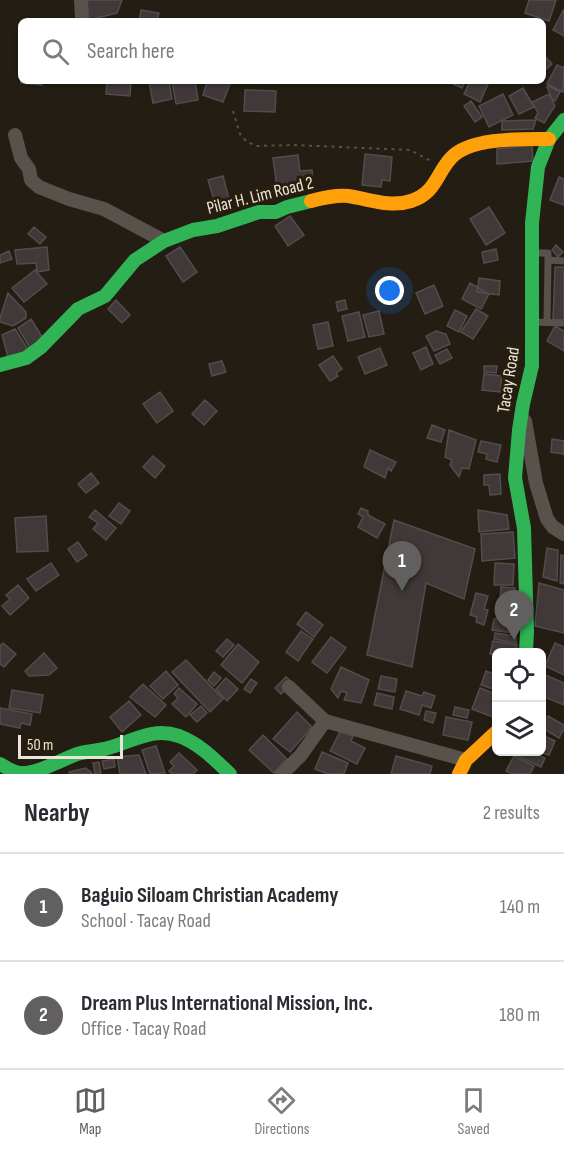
<!DOCTYPE html>
<html lang="en">
<head>
<meta charset="utf-8">
<style>
  :root { --surface:#fff; --page:#f7f7f7; --text:#2b2b33; --muted:#7c7c81; --line:#e1e1e2; --accent:#625f5f }
  body { margin:0; font-family:"Sofia Sans Condensed",sans-serif; background:var(--page); color:var(--text) }
  .controls { position:absolute; right:18px; bottom:18px; display:grid; overflow:hidden; border-radius:9px; box-shadow:0 2px 4px #0004 }
  .controls button { width:54px; height:54px; display:grid; place-items:center; padding:0; border:0; border-bottom:2px solid var(--line); background:var(--surface); color:var(--text); font:30px sans-serif }
  .scale { position:absolute; left:18px; bottom:15px; width:105px; box-sizing:border-box; padding-left:6px; border:3px solid #ebe4d9; border-top:0; font-size:16px; line-height:21px; white-space:nowrap; color:#ebe4d9; -webkit-text-stroke:4px #291e0d; paint-order:stroke }
  .you { position:absolute; left:390px; top:291px; width:21px; height:21px; margin:-15px; border:4px solid #fff; border-radius:50%; background:#1a73e8; box-shadow:0 0 0 9px #1a73e833 }
  .badge { display:grid; place-items:center; width:39px; height:39px; border-radius:50%; background:var(--accent); color:#fff; font-size:20px; font-weight:700 }
  .pin { position:absolute; translate:-50% -50px; filter:drop-shadow(0 2px 3px #0008) }
  .pin::after { content:''; position:absolute; top:32px; width:21px; height:18px; background:inherit; clip-path:polygon(0 0,100% 0,50% 100%) }
  .list { margin:0; padding:0; list-style:none }
  h2 { display:flex; justify-content:space-between; align-items:center; height:78px; margin:0; padding:0 24px; font-size:26px }
  h2 small { font-size:20px; font-weight:400; color:var(--muted) }
  .list li { display:grid; grid-template-columns:39px 1fr auto; gap:18px; align-items:center; box-sizing:border-box; height:108px; padding:0 24px; border-top:2px solid var(--line) }
  .list b { display:block; font-size:22px; white-space:nowrap }
  .list p { margin:0; font-size:20px; white-space:nowrap; color:var(--muted) }
  .list em { font-size:20px; font-style:normal; color:var(--muted) }
  .icon { flex:none; width:33px; height:33px; fill:none; stroke:currentColor; stroke-width:2; stroke-linecap:round; stroke-linejoin:round }
  .map { position:relative; flex:none; width:564px; height:774px; overflow:hidden }
  .search { position:absolute; background:var(--surface); box-shadow:0 2px 4px #0004; left:18px; right:18px; top:18px; height:66px; display:flex; align-items:center; gap:15px; box-sizing:border-box; padding:0 21px; border-radius:9px; color:var(--muted); font-size:22px }
  .sheet { height:294px; background:var(--surface) }
  nav { display:flex; justify-content:space-around; align-items:center; box-sizing:border-box; height:84px; border-top:2px solid var(--line); background:var(--surface); font-size:16px; color:var(--muted) }
  nav a { display:grid; justify-items:center; gap:3px }
  nav .on { color:var(--accent) }
  .map>svg:first-child { display:block }
</style>
</head>
<body>
<div class="map">
<svg width="564" height="774" viewBox="0 0 564 774">
  <rect width="100%" height="100%" fill="#231d13"/>
  <!-- building -->
  <path fill="#413839" stroke="#524d4b" stroke-width="1.5" d="M83,0h39l-5,13 -29,7z
    M529,0h27l-7,21 -24,-8z
    M564,9v27l-11,-6z
    M141,10l18,3 -2,8h-18z
    M543,54l9,10 -9,8z
    M557,65l6,3 1,-2 -1,26 -16,-8z
    M21,79v2h21v4l-21,-2z
    M107,81h24l-1,15 -24,-2z
    M149,81h20l3,18 -19,4z
    M172,81h23l3,19 -22,4z
    M214,81h17l-8,21 -20,-7 4,-13 6,2z
    M447,81h18l-3,7z
    M470,81h12l6,3 -8,18 -16,-8z
    M548,86l12,6 -5,9 -3,-2 -5,-12z
    M523,88l11,19 -15,7 -10,-18z
    M245,90l31,1 -1,21 -31,-1z
    M503,94l10,21 -24,12 -10,-21z
    M549,94l6,12 -11,17 -9,-5 3,-5 -6,-11z
    M471,101l11,16 -7,5 -11,-16z
    M536,120l-3,9 -31,1v-9z
    M532,145l1,16 -36,3v-15z
    M365,154l27,3 -2,24 -8,-1 -1,7 -19,-2z
    M298,155l2,16 12,-1 1,14 -36,4 -4,-30z
    M223,176l7,27 -14,4 -8,-27z
    M559,177l5,2v26l-14,-5z
    M489,207l16,26 -19,12 -16,-26z
    M290,216l14,19 -16,11 -13,-20z
    M34,227l12,10 -6,7 -12,-10z
    M556,245l7,7 -5,5 -6,-7z
    M47,247l2,23 -12,2 -1,-9 -19,1 -2,-14z
    M180,247l17,25 -14,10 -17,-26z
    M496,249l2,11 -14,3 -2,-11z
    M9,251l3,8 -12,4v-8z
    M555,267h9v53h-11z
    M35,270l12,14 -23,18 -12,-14z
    M479,278l21,3 -1,14 -22,-3z
    M470,283l19,11 -8,15 -19,-10z
    M434,285l9,21 -18,8 -9,-21z
    M8,293l18,19v6l-13,8 -13,-4v-4z
    M116,300l14,15 -8,8 -14,-14z
    M345,300l2,9 -9,2 -2,-9z
    M476,309l12,7 -15,23 -12,-7z
    M455,310l12,6 -8,16 -12,-6z
    M379,311l5,23 -15,3 -6,-22z
    M359,312l6,25 -17,4 -6,-25z
    M31,319l13,21 -14,8 -12,-20z
    M328,322l5,24 -15,3 -5,-24z
    M555,326l9,5v20l-17,-10z
    M15,329l14,22 -21,6 -6,-22z
    M436,331l10,3 4,10 -16,7 -8,-15z
    M426,347l7,17 -12,6 -8,-17z
    M380,348l7,17 -22,9 -7,-17z
    M447,349l5,9 -12,6 -5,-9z
    M333,356l9,13 -6,4 2,3 -8,5 -11,-16z
    M222,361l4,11 -14,4 -3,-12z
    M484,366h13l-1,7 -12,-1z
    M484,374l18,2 -2,16 -18,-2z
    M160,392l13,19 -16,12 -14,-19z
    M205,400l12,11 -13,14 -12,-11z
    M432,425l13,5 -4,12 -14,-4z
    M449,430l27,10 -7,29 -7,-1 -3,9 -9,-12 2,-5 -7,-3z
    M552,439l12,2v13l-13,-2z
    M481,441l20,4 -4,17 -11,-3 1,-5 -9,-2z
    M370,450l26,12 -5,9 -3,-3 -3,10 -21,-11z
    M153,456l12,10 -10,12 -12,-11z
    M91,473l8,10 -13,10 -8,-9z
    M500,474l1,20 -11,1 -1,-10h-5v-10z
    M119,503l11,8 -9,13 -12,-8z
    M361,508l7,3v4l17,9 -8,14 -19,-11 5,-10 -5,-3z
    M95,510l21,18 -10,12 -13,-11 5,-6 -9,-6z
    M478,510l29,5 2,14 -30,3z
    M46,516l2,35 -31,1 -2,-34z
    M394,520l81,29 -11,50 -38,-16 -14,84 -45,-12z
    M513,532l2,26 -33,3 -1,-27z
    M78,542l9,13 -10,7 -9,-13z
    M547,548l11,2 -1,31 -14,-4z
    M561,555l3,1v28l-4,-1z
    M51,563l8,12 -23,16 -9,-12z
    M495,563l19,1 -1,21h-19z
    M539,583l25,7v43l-29,-7z
    M18,585l11,13 -19,17 -8,-9 8,-7 -4,-4z
    M501,587l14,1 -1,31 -15,-1z
    M476,593l12,3 -4,13 4,1 -4,15 -8,-3 1,-5 -7,-2z
    M306,612l17,13 -9,12 -17,-13z
    M494,619l22,1 -2,13 -22,-3z
    M301,631l12,8 -15,22 -12,-9z
    M495,633l21,3v7l-22,-4z
    M331,637l15,11 -19,25 -15,-11z
    M227,639l7,6 -11,12 -7,-6z
    M493,641l24,4 -1,7h-20v3l-6,-1z
    M3,643l13,11 -12,13 -4,-3v-18z
    M555,643l9,4v28l-19,-9z
    M238,644l21,18 -17,21 -21,-18z
    M44,653l13,15 -8,7 -20,1 -4,-5z
    M186,660l37,39 -13,13 -38,-40z
    M341,667l28,13 -8,23 -17,-3 3,-7 -6,-2 -3,7 -7,-9z
    M166,671l12,14 -15,14 -13,-13z
    M486,671l10,4 -3,14 -12,-4z
    M214,672l7,6 -7,8 -6,-6z
    M543,674l21,9v22l-22,-9v-18z
    M381,676l16,3 -2,13 -17,-3z
    M286,677l6,5 -11,12 -6,-6z
    M226,678l12,11 -11,12 -11,-12z
    M251,679l6,4 -7,10 -6,-4z
    M143,684l23,21 -11,12 -25,-20z
    M179,688l18,16 -11,13 -14,-13 6,-6 -4,-4z
    M480,688l16,6v12l-3,11 -21,-8z
    M12,690l31,5 -3,18 -31,-5z
    M406,691l16,5 2,-4 11,4 -4,12 -9,-3 -3,10 -19,-6z
    M377,693l17,4 -2,12 -18,-4z
    M129,701l12,14 -19,17 -12,-15z
    M201,706l6,7 -10,9 -7,-7z
    M455,707l14,3 -2,8 -14,-3z
    M0,708l32,6 -2,11 -9,-2 -1,5 -20,-4z
    M426,711l10,2 -3,10 -9,-3z
    M297,712l15,15 -22,25 -17,-13z
    M548,716l16,9v4l-5,9 -17,-10z
    M446,717l26,5 -4,18 -25,-5z
    M341,730l12,6 -2,5 14,7 -8,16 -27,-13z
    M263,735l24,24 -13,14 -25,-23z
    M542,735l13,6 -6,14 -9,-3h2z
    M156,746l9,27 -15,1 -8,-24z
    M322,752l26,11 -4,11h-16l-13,-5z
    M518,752h14l13,6 -4,9 -25,-12z
    M179,753l18,17 -4,4h-21l-3,-3 5,-5 -4,-4z
    M139,755l7,19h-26l-3,-17z
    M396,756l36,10 -2,8h-39z
    M514,756l20,10 -4,8h-17l-7,-3z
    M114,759l1,8 -11,2 -2,-8z
    M99,762l2,11 -6,1 -2,-11z
    M86,768l7,6h-23l-1,-2z"/>
  <g fill="none" stroke-linecap="round" stroke-linejoin="round">
    <!-- path -->
    <path stroke="#56524b" stroke-width="2" stroke-dasharray="3 4.5" stroke-linecap="butt" d="M233,111l7,23 7,8 10,4 37,-1 116,5 21,11"/>
    <!-- lane -->
    <path stroke="#58524c" stroke-width="7" d="M534,253h14v7l16,1
      M533,322l31,1
      M547,322l1,-62"/>
    <!-- street -->
    <path stroke="#58524c" stroke-width="14" d="M81,0l1,17
      M15,135l6,23 8,11 2,11 8,7 30,12 35,10 60,32
      M525,421l11,62 7,23 4,13 6,8 11,7
      M289,687l36,34 141,39
      M282,774l19,-19 24,-34"/>
    <!-- fast -->
    <path stroke="#30b455" stroke-width="14" d="M0,365l26,-7 15,-11 37,-38 27,-13 30,-36 29,-19 29,-11 24,-4 42,-14h17l11,-5 24,-6
      M526,652l1,-20 -3,-104 -9,-50 4,-48 4,-26 9,-38v-143l6,-56 11,-28 15,-19
      M0,764c6,3 13,9 21,9 16,1 40,-13 56,-19 10,-3 21,-3 31,-6 26,-7 44,-21 71,-12 21,8 35,23 51,38"/>
    <!-- slow -->
    <path stroke="#ff9f0a" stroke-width="14" d="M311,201c12,-3 24,-6 37,-5 21,3 42,12 63,5 25,-8 25,-27 40,-43 19,-21 72,-19 98,-19
      M459,774l7,-14 30,-28"/>
  </g>
  <g text-anchor="middle" stroke-width="6" stroke-linejoin="round" paint-order="stroke">
    <!-- street labels -->
    <g font-size="18" fill="#ebe4d9" stroke="#291e0d">
      <text transform="translate(260 195) rotate(-14)" y="6">Pilar H. Lim Road 2</text>
      <text transform="translate(508 380) rotate(-81)" y="6">Tacay Road</text>
    </g>
  </g>
</svg>
<div class="controls">
<button><svg class="icon" aria-label="locate" viewBox="0 0 24 24"><circle cx="12" cy="12" r="6"/><path d="M12 2v4M12 18v4M2 12h4M18 12h4"/></svg></button>
<button><svg class="icon" aria-label="layers" viewBox="0 0 24 24"><path d="M12 4l9 5-9 5-9-5zM3 14l9 5 9-5"/></svg></button>
</div>
<div class="scale">50 m</div>
<div class="you"></div>
<div class="pin badge" style="left:402px;top:591px">1</div>
<div class="pin badge" style="left:514px;top:640px">2</div>
<div class="search"><svg class="icon" aria-label="search" viewBox="0 0 24 24"><circle cx="10" cy="10" r="6"/><path d="M15 15l6 6"/></svg>Search here</div>
</div>
<section class="sheet">
<h2>Nearby<small>2 results</small></h2>
<ul class="list">
<li><span class="badge">1</span><div><b>Baguio Siloam Christian Academy</b><p>School · Tacay Road</p></div><em>140 m</em></li>
<li><span class="badge">2</span><div><b>Dream Plus International Mission, Inc.</b><p>Office · Tacay Road</p></div><em>180 m</em></li>
</ul>
</section>
<nav>
<a class="on"><svg class="icon" aria-label="map" viewBox="0 0 24 24"><path d="M3 6l6-2 6 2 6-2v14l-6 2-6-2-6 2zM9 4v14M15 6v14"/></svg>Map</a>
<a><svg class="icon" aria-label="directions" viewBox="0 0 24 24"><path d="M12 3l9 9-9 9-9-9zM9 14v-3h6M13 9l2 2-2 2"/></svg>Directions</a>
<a><svg class="icon" aria-label="saved" viewBox="0 0 24 24"><path d="M7 4h10v16l-5-4-5 4z"/></svg>Saved</a>
</nav>
</body>
</html>
